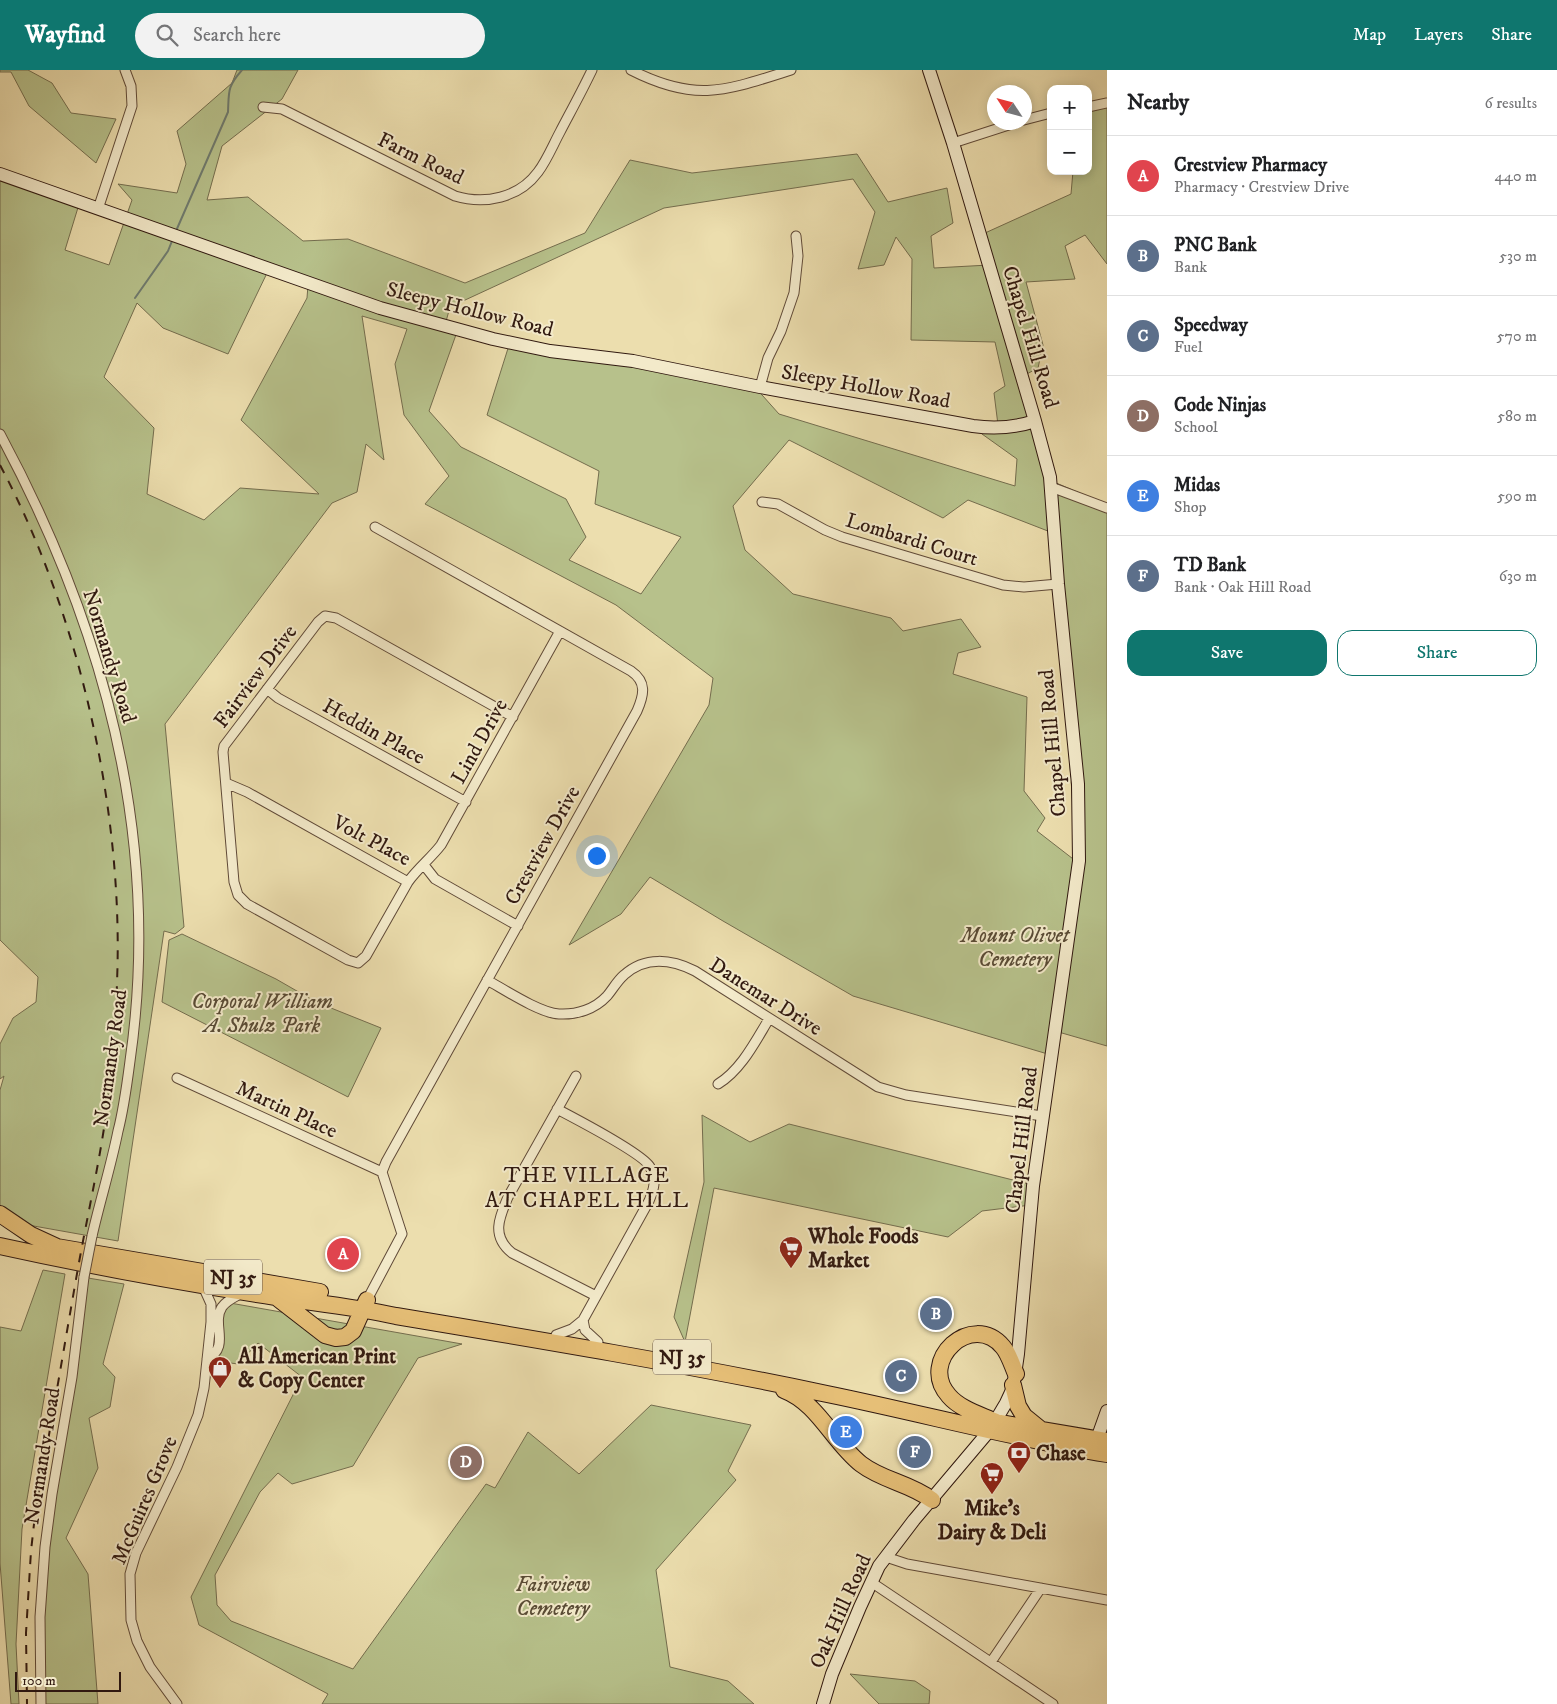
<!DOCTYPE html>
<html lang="en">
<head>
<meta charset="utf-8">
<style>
  :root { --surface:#fff; --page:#f2f2f2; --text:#202124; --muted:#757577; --line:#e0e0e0; --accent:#0f766e }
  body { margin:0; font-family:"IM FELL DW Pica",serif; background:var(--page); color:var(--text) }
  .controls { position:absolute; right:15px; top:15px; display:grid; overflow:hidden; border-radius:10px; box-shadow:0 2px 12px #0003 }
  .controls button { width:45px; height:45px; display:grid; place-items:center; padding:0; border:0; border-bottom:1px solid var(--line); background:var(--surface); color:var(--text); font:25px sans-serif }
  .compass { position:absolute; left:987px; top:15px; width:45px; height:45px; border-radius:50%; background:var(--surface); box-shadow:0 2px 12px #0003; rotate:306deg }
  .scale { position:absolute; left:15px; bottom:12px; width:106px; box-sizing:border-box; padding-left:5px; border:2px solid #311910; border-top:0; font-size:14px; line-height:18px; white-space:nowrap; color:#311910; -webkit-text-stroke:4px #f3eaca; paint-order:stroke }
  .you { position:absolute; left:596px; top:785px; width:18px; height:18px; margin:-12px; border:4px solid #fff; border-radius:50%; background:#1a73e8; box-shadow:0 0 0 8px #1a73e833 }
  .badge { display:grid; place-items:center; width:32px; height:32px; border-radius:50%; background:var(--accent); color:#fff; font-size:16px; font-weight:700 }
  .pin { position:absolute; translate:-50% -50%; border:2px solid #fff; box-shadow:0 1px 5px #0006 }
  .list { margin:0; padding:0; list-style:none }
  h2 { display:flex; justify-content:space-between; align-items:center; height:65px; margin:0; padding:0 20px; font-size:21px }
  h2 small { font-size:16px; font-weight:400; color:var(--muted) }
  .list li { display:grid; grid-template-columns:32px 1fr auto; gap:15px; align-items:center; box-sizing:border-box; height:80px; padding:0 20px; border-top:1px solid var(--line) }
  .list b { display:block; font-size:19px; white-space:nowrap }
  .list p { margin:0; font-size:16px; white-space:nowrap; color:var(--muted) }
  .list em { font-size:16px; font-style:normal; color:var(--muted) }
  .actions { display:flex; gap:10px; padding:15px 20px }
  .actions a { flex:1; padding:11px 0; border:1px solid var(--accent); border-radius:15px; text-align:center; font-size:18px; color:var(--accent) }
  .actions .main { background:var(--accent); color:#fff }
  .icon { flex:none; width:28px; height:28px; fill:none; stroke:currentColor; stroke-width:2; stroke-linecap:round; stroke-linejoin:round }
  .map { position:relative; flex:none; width:1107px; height:1634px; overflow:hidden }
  header { display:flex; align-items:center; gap:30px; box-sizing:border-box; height:70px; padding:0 25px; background:var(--accent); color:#fff }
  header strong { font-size:24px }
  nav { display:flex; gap:28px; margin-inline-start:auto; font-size:18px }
  .search { width:350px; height:45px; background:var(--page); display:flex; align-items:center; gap:12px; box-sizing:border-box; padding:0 18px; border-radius:28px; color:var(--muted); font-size:19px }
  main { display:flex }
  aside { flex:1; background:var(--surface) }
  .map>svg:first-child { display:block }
</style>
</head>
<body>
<header>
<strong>Wayfind</strong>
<div class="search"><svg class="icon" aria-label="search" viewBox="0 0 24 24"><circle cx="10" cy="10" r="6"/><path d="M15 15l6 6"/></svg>Search here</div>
<nav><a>Map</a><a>Layers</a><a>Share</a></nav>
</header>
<main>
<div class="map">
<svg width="1107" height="1634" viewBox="0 0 1107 1634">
  <rect width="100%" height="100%" fill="#ecdeae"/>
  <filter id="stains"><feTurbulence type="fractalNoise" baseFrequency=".004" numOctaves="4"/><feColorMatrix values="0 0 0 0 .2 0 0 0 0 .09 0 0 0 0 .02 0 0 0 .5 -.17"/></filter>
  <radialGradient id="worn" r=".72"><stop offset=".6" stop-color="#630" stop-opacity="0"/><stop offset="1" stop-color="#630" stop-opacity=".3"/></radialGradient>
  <!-- green -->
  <path fill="#b7c18b" stroke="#746d4e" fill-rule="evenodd" d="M0,0h28l24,13 19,30 45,6 -20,44 -67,-57 -18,-34h-11z
    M237,0h61l-16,29 -60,47 -15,54 41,-3 55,44 45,-2 117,44 120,-50 45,-73 62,13 165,-19 31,48 59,-14 6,35 -22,13 3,32 55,-3 -4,-32 86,-39 2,-23h15v-67l19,-4v164l-22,-29 -20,11 10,33 -49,3 17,63 -5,23 -15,8 24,103 60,26v541l-52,-15 -4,24 -198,-59 -130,-75 -73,-44 -29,37 -52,31 140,-240 4,-27 -97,-73 -191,-101 24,-28 -45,-61 -9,-51 12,-35 -45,-13 22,144 -18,-16 -9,48 -25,11 -167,221 19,203 -9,7 -11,-3 -46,310 -118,-21v-130l4,-14 -4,3v-35l13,-26 23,-16 2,-25 -38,-37v-767l80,28 -15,49 44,15 23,-65 -14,-16 59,9 9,-29 -9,-33 55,-48zM853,109l22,33 -17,57 26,-4 12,-28 16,22 -1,81 84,2 10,44 -11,7 4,32 -16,9 35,25 -2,27 -236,-72 -25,-28 -244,-44 -23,73 112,56 -4,33 86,33 -40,57 -72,-34 17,-23 -20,-38 -105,-52 -32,-36 29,-82 -13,-4 5,-18 214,-99zM268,201l40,14 -1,13 -66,122 78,74 -79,-6 -36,32 -57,-26 7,-66 -50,-51 33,-74 26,25 65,26zM789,370l154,78 25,-18 85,33 24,329 -40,-31 8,-13 -21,-27 3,-94 -74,-23 5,-21 23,-6 -20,-28 -58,12 -12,-13 -98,-24 -48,-44 -12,-44z
    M182,864l94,45 40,23 65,26 -33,69 -186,-95 7,-62z
    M702,1045l48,27 39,-18 244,61 -2,20 -49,6 -34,26 -234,-49 -29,154 -11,-25 30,-135z
    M43,1200l22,4 -43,255 -6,115 3,60h-8l-11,-141v-236l21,4z
    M88,1208l36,6 -21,80 12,13 -5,30 -21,11 9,50 -32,70 22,36 10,130h-54l-1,-94 5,-64 20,-128 11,-62 4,-48z
    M230,1233l232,41 -44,14 -65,108 -61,18 -14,-11 -18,19 -45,83 2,30 14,16 122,48 133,-185 9,4 33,-56 51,42 72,-69 100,20 -23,46 8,9 -80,90 14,97 58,14 26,23h-432l6,-10 -129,-69 -8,-28 111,-220 -44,-34 -20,21 -30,-4 7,-40z
    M850,1604l65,7 15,10 -1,13h-50z"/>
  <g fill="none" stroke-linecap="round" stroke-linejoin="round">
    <!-- stream -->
    <path stroke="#6f7b6f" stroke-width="2" d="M176,161l52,-119c1,-21 -1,-25 14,-42
      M135,228l33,-47 4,-10"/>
    <!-- street casing -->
    <g stroke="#604a38" stroke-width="11">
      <path id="street" d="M631,0c65,33 94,21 160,0
        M263,37l19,2 173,87c30,9 64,2 83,-24 9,-12 15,-27 22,-40 11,-21 22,-41 32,-62
        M1088,37l19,-4
        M1024,50l27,-7
        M953,73l65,-21
        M98,139l34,-103 -1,-20 -6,-16
        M760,317l8,-29 13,-27 13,-38 4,-37 -2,-20
        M0,364c105,195 162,405 130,627 -3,23 -6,47 -12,70 -7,35 -18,70 -26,105
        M1051,417l56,21
        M762,432l16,2 47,26 17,7 161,48 21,2 34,-3
        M267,619l11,9 188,104
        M513,647l-177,-99 -11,-2 -7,6 -94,124 -1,6 11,130 4,13 9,9 101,56 10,3 8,-7 42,-74c9,-13 23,-24 33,-37l119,-214
        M226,713l21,9 161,90
        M424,795l11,14 83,47
        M487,910c18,10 53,33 72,34 18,1 36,-5 48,-18 6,-7 10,-15 17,-21 21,-19 47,-16 71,-4l183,116 28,8 136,21
        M576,1006l-68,121c-9,21 -17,39 4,56l84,43
        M177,1008l205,94
        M718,1014c23,-14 37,-42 51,-65
        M367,1230l35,-66 -20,-62 4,-10 251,-451c7,-16 10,-29 -6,-40l-256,-144
        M583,1250l2,10 13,12
        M556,1265l16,-6 11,-9 66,-119c5,-12 8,-22 1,-34 -6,-13 -76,-49 -93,-58
        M207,1289c24,-12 4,-35 15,-52 5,-7 13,-10 20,-14
        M886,1487l21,7 200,36
        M871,1512l182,122
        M991,1592l50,-74
        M41,1634l-1,-87 5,-70 7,-53 20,-117 12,-100
        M177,1634l-27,-37 -13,-26 -6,-21 -1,-46 6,-21 41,-86 21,-52 6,-27 7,-66v-18l-9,-20"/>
    </g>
    <!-- secondary casing -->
    <g stroke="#311910" stroke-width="14">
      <path id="secondary" d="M0,104l380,134 113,31 57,12 83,10 127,26 213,39c22,3 41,2 62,-5
        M1097,1369l10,-28
        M823,1634l9,-30 28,-67 19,-41 35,-46 76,-90 16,-27 7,-15 5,-34 15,-168 46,-325 -1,-77 -20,-200 -8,-107 -15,-56 -82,-278 -24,-73"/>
    </g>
    <!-- highway casing -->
    <g stroke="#311910" stroke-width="18">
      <path id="highway" d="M0,1144l31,21 26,12
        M0,1176c91,20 184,37 276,51 40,6 80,10 120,19 144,24 288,48 431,78 93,19 186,44 280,60
        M51,1176l269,46
        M276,1227l49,38 11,3 9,-1 8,-6 14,-31
        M1013,1315l5,21 6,10 16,13
        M784,1320c34,13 49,52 77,74 22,17 49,19 71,36
        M996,1352c-15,-7 -36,-13 -47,-26 -32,-35 23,-86 54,-49 6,7 9,18 13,27
        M1000,1353l107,18"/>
    </g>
    <!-- street -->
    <use href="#street" stroke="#f3eaca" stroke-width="9"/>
    <!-- secondary -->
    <use href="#secondary" stroke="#f3eaca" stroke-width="12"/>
    <!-- highway -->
    <use href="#highway" stroke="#e6bf77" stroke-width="16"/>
    <!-- rail -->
    <path stroke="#311910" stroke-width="2" stroke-dasharray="9 9" stroke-linecap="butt" d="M0,395c80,150 124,348 117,517 -1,39 -4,79 -9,118 -7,56 -20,112 -30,168 -14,79 -27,159 -42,238l-5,45 -5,82 1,71"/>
    <!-- street-bridge casing -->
    <g stroke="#604a38" stroke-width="11" stroke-linecap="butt">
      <path id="street-bridge" d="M84,1207l8,-41"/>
    </g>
    <!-- street-bridge -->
    <use href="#street-bridge" stroke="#f3eaca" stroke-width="9"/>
  </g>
  <!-- icons -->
  <defs>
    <g id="supermarket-pin" transform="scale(1.25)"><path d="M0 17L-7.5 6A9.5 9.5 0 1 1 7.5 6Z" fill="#8f2418" stroke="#f3eaca"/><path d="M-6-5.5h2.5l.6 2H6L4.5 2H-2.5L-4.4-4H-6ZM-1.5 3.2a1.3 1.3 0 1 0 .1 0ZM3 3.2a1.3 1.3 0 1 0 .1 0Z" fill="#fff"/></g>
    <g id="shop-pin" transform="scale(1.25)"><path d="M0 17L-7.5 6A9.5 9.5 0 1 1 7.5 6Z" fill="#8f2418" stroke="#f3eaca"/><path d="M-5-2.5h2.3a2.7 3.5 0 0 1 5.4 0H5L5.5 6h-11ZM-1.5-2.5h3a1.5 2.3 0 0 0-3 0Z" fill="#fff"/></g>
    <g id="bank-pin" transform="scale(1.25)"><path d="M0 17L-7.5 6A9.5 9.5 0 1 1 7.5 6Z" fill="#8f2418" stroke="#f3eaca"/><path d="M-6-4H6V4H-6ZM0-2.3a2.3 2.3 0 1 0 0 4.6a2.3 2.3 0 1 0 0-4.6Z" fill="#fff"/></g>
  </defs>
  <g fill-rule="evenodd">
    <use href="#supermarket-pin" x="791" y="1178"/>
    <use href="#shop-pin" x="220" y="1298"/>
    <use href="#bank-pin" x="1019" y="1383"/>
    <use href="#supermarket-pin" x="992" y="1404"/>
  </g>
  <g text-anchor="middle" stroke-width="4" stroke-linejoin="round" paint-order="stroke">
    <!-- shield labels -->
    <g fill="#f3eaca" stroke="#6b5848" stroke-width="1">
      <rect x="204" y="1189.5" width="58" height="35" rx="4"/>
      <rect x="653" y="1269.5" width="58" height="35" rx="4"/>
    </g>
    <g font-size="20" font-weight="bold" fill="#311910">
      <text x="233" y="1214">NJ 35</text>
      <text x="682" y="1294">NJ 35</text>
    </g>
    <!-- street labels -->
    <g font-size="21" fill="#311910" stroke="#f3eaca">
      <text transform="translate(421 88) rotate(26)" y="7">Farm Road</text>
      <text transform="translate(470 239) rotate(14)" y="7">Sleepy Hollow Road</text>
      <text transform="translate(1031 267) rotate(73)" y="7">Chapel Hill Road</text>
      <text transform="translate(866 316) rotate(10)" y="7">Sleepy Hollow Road</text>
      <text transform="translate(912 469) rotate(17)" y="7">Lombardi Court</text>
      <text transform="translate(110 586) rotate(73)" y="7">Normandy Road</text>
      <text transform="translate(255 606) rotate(-53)" y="7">Fairview Drive</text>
      <text transform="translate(374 661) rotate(29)" y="7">Heddin Place</text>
      <text transform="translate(479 671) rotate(-61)" y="7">Lind Drive</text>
      <text transform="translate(1052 673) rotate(-95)" y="7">Chapel Hill Road</text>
      <text transform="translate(372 770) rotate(28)" y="7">Volt Place</text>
      <text transform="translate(542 775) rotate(-61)" y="7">Crestview Drive</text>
      <text transform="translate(766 926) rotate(32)" y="7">Danemar Drive</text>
      <text transform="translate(110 988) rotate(-82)" y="7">Normandy Road</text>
      <text transform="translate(287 1039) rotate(25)" y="7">Martin Place</text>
      <text transform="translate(1021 1070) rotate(-83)" y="7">Chapel Hill Road</text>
      <text transform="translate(42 1386) rotate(-81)" y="7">Normandy Road</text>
      <text transform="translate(144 1430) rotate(-67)" y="7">McGuires Grove</text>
      <text transform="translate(840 1541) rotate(-66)" y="7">Oak Hill Road</text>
    </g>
    <!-- park labels -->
    <g font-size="21" font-style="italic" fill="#594b35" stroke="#f3eaca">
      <text x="1015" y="872">Mount Olivet<tspan x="1015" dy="24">Cemetery</tspan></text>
      <text x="262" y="938">Corporal William<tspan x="262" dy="24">A. Shulz Park</tspan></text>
      <text x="553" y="1521">Fairview<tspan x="553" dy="24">Cemetery</tspan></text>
    </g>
    <!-- poi labels -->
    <g font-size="21" font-weight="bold" fill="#311910" stroke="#f3eaca" text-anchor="start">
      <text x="808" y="1173">Whole Foods<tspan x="808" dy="24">Market</tspan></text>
      <text x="238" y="1293">All American Print<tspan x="238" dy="24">&amp; Copy Center</tspan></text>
      <text x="1036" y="1390">Chase</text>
      <text x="992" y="1445" text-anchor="middle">Mike's<tspan x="992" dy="24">Dairy &amp; Deli</tspan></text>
    </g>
    <!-- neighbourhood labels -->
    <g font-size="22" letter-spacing="1" fill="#311910" stroke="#f3eaca">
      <text x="587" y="1112">THE VILLAGE<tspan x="587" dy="25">AT CHAPEL HILL</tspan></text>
    </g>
  </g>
  <rect width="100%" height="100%" filter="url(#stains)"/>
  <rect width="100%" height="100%" fill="url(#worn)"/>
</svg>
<div class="controls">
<button>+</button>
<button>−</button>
</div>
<svg class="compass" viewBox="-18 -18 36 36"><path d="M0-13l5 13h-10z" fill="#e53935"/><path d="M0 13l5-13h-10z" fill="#757577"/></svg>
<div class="scale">100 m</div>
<div class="you"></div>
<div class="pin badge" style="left:343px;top:1184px;background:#e0444e">A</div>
<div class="pin badge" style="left:936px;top:1244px;background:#5c6f8a">B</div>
<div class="pin badge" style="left:901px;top:1306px;background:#5c6f8a">C</div>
<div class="pin badge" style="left:466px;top:1392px;background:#8d6e63">D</div>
<div class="pin badge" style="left:846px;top:1362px;background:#3f7fe0">E</div>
<div class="pin badge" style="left:915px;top:1382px;background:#5c6f8a">F</div>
</div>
<aside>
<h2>Nearby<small>6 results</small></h2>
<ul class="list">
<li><span class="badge" style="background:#e0444e">A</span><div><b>Crestview Pharmacy</b><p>Pharmacy · Crestview Drive</p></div><em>440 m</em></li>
<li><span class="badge" style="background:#5c6f8a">B</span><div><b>PNC Bank</b><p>Bank</p></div><em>530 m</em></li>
<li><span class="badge" style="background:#5c6f8a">C</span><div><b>Speedway</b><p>Fuel</p></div><em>570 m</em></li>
<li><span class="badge" style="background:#8d6e63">D</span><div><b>Code Ninjas</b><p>School</p></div><em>580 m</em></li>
<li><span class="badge" style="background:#3f7fe0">E</span><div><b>Midas</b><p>Shop</p></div><em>590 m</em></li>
<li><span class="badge" style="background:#5c6f8a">F</span><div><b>TD Bank</b><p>Bank · Oak Hill Road</p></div><em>630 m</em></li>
</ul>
<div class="actions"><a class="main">Save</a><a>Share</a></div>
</aside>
</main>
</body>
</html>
